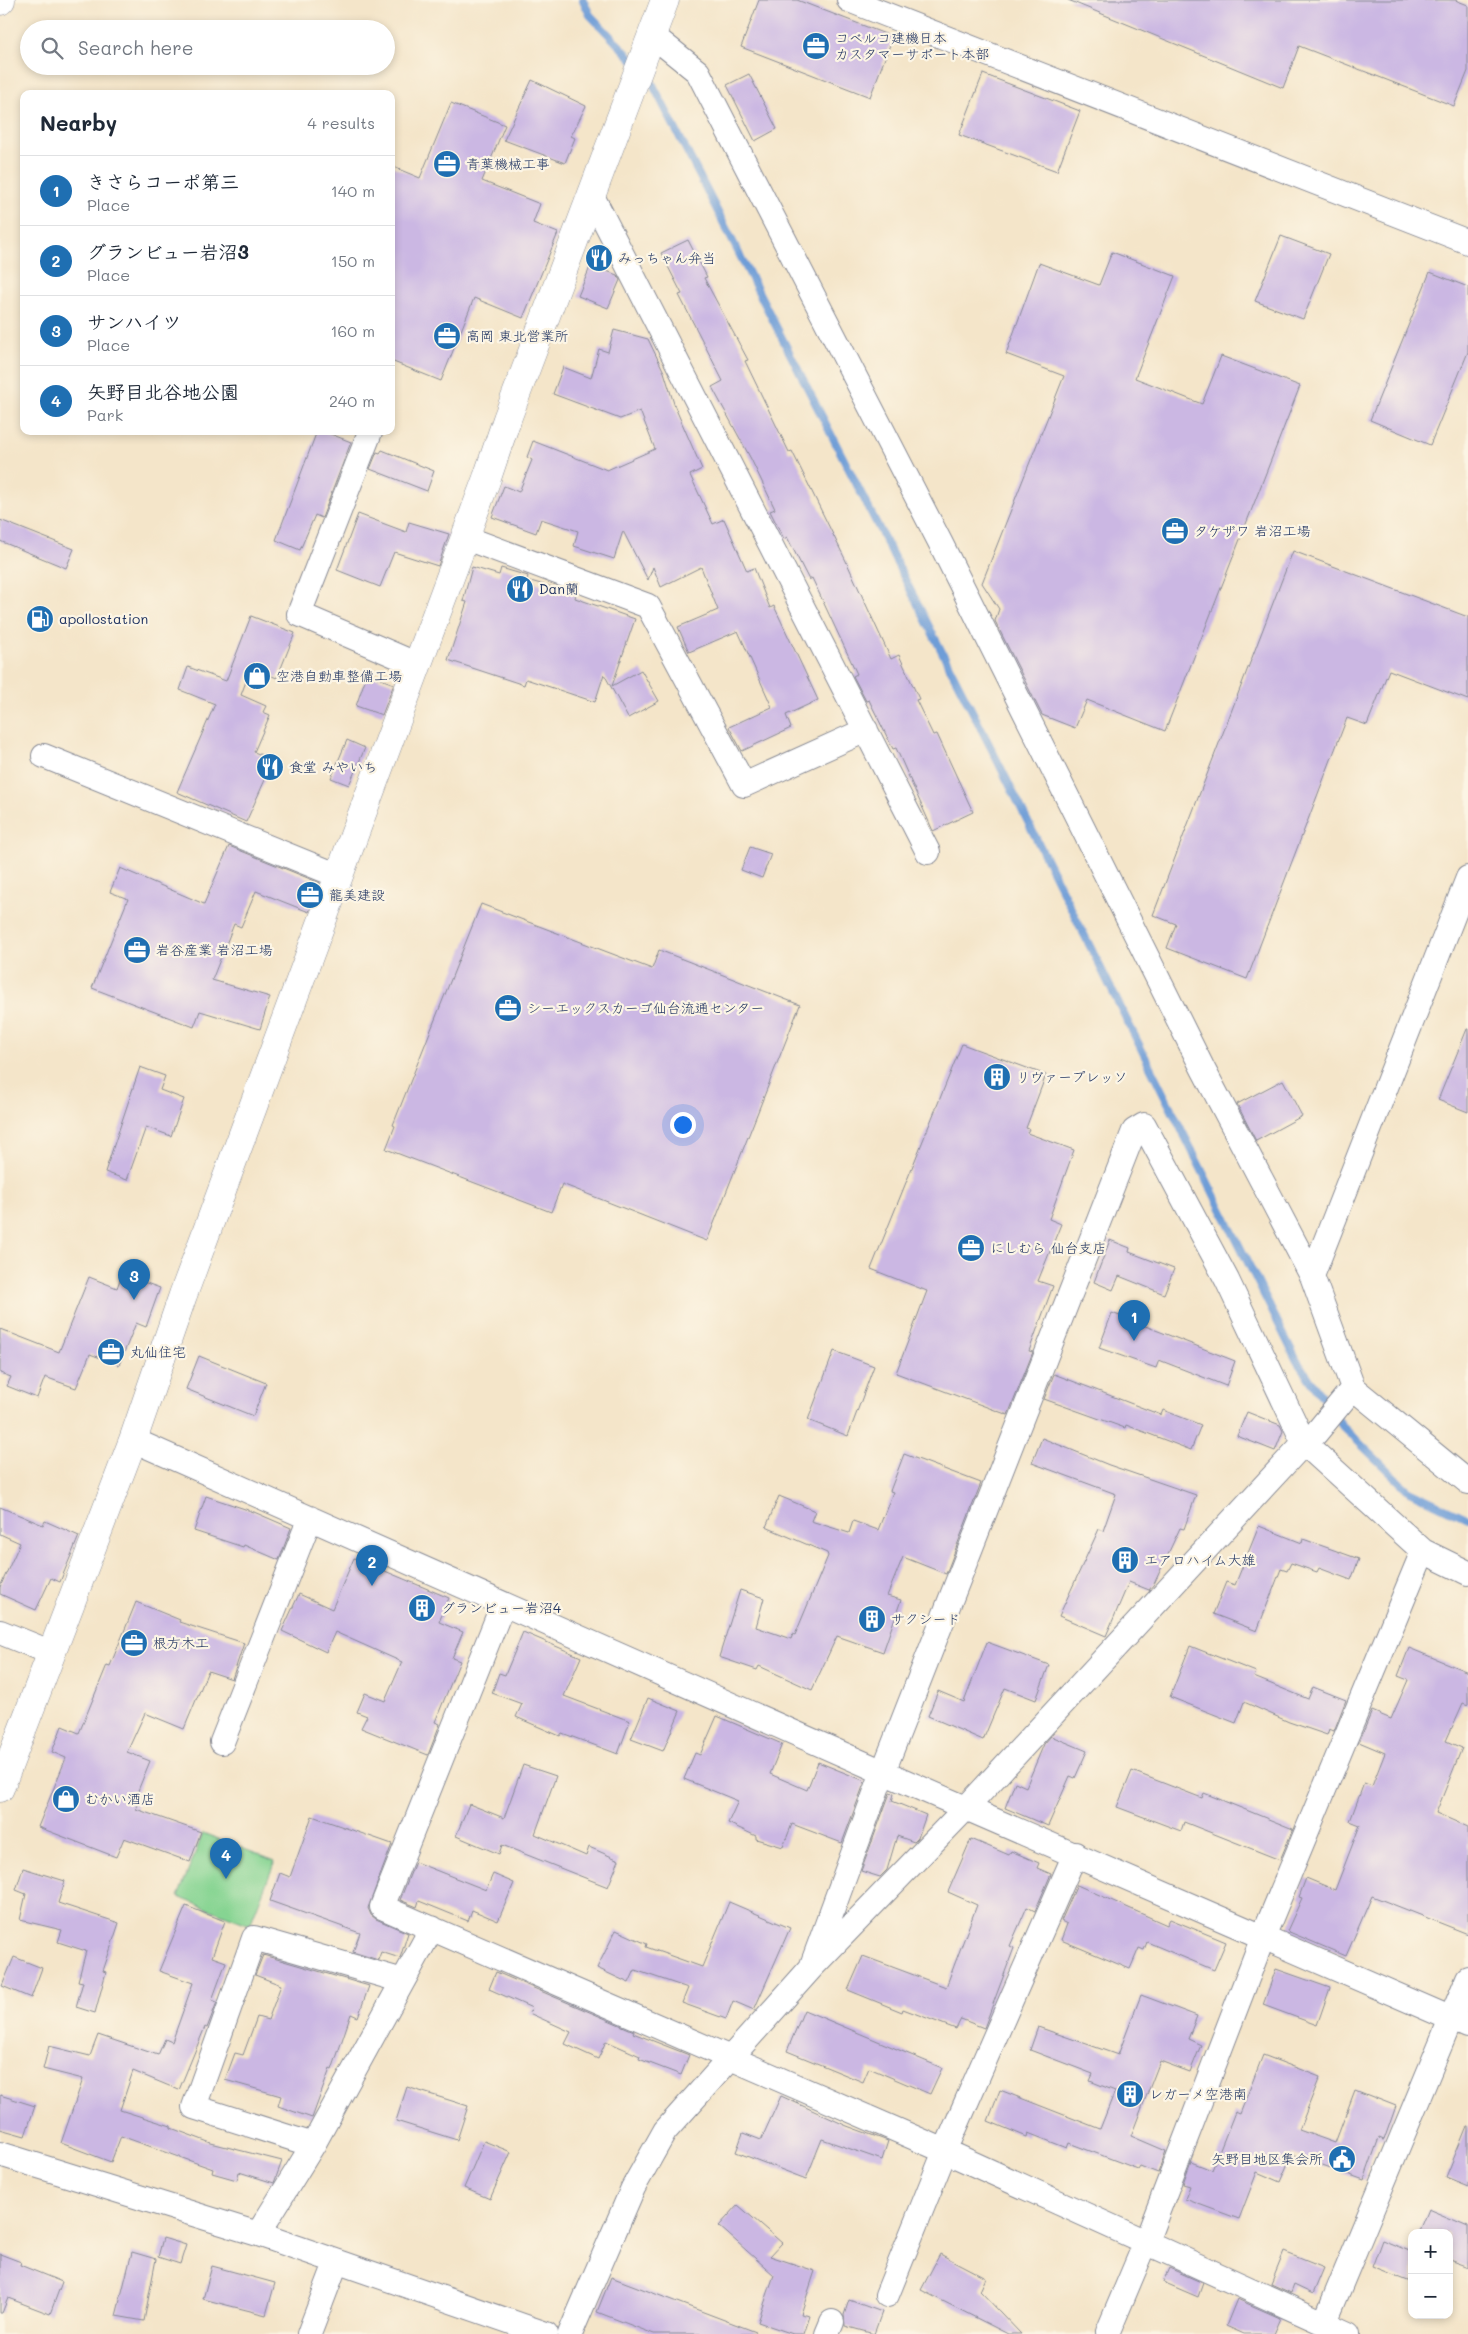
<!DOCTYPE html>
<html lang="en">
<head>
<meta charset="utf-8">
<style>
  :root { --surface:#fff; --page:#f6f6f7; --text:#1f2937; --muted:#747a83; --line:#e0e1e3; --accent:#1f6fb2 }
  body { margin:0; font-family:Mali,"Klee One",sans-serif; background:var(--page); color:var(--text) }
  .controls { position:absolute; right:15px; bottom:15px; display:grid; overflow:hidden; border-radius:10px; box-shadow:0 2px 8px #0003 }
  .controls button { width:45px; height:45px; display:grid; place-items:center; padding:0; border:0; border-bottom:1px solid var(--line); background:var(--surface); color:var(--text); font:25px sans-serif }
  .you { position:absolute; left:682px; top:1124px; width:18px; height:18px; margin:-12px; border:4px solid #fff; border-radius:50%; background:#1a73e8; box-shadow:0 0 0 8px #1a73e833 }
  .badge { display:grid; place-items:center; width:32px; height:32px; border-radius:50%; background:var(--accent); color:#fff; font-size:16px; font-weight:700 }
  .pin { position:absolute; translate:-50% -41px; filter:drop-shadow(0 1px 2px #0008) }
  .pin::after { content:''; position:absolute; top:26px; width:18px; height:15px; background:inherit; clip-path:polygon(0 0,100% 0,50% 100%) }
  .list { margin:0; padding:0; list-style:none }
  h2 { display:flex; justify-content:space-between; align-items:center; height:65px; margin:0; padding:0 20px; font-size:21px }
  h2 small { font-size:16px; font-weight:400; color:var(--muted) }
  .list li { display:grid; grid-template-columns:32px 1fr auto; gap:15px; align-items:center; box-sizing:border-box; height:70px; padding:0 20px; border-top:1px solid var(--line) }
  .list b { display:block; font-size:19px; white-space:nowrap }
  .list p { margin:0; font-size:16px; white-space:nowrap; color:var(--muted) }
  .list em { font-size:16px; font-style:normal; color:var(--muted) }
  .icon { flex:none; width:28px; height:28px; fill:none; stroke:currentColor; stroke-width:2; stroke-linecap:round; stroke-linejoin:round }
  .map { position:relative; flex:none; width:1468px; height:2334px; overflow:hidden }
  .search { position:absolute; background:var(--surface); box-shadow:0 2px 8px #0003; left:20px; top:20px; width:375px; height:55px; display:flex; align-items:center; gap:12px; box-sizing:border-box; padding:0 18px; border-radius:28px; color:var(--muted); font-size:19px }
  .panel { position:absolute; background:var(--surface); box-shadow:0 2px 8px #0003; left:20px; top:90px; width:375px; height:345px; border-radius:10px }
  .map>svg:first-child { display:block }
</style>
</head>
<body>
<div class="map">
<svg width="1468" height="2334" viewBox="0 0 1468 2334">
  <rect width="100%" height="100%" fill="#fcf5e5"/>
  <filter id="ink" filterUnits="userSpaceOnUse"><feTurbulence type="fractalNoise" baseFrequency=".02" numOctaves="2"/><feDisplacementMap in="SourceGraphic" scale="10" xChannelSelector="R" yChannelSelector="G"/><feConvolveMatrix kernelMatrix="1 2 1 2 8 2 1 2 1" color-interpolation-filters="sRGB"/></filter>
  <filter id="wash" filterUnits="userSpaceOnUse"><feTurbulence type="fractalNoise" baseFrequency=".0096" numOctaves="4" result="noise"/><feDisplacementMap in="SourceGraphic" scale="20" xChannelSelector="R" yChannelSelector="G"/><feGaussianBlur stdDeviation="1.12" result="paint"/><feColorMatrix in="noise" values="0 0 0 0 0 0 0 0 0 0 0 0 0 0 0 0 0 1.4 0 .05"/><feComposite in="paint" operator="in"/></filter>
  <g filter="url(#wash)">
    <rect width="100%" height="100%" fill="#f4e5c9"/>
    <!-- green -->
    <path fill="#86d492" stroke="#508278" d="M203,1833l72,28 -25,64 -72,-28z"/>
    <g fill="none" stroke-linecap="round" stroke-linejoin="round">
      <!-- stream -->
      <path stroke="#6e9dd7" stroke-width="8" d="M583,0l7,15 46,48
        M644,72l5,5 342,671 306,613 46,66 66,64 59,28"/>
    </g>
    <g id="blocks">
      <!-- building -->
      <path fill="#cbb7e3" d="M759,0h38l96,37 -23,60 -129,-50z
        M1068,0h387l13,5v66l-14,35 -155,-60 -16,42z
        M749,74l28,55 -22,12 -28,-56z
        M983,74l97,37 -23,60 -98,-36z
        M532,80l54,26 -15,30 4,2 -10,25 -61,-23z
        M451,103l54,22 -23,56 58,23 -7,19 25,10 -35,85 -49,-20 -33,83 -50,-20v-195l29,12z
        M1281,236l48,18 -26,65 -48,-18z
        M688,240l19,37 -3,1 44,82 -3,1 44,91 3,-1 54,110 45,98 8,-4 20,44 -3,1 17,35 4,-1 36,78 -40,19 -37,-83 -3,1 -24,-49 -3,1 -13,-25 4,-2 -45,-96 -3,2 -22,-43 -3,2 -14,-28 5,-2 -24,-50 -39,-72 11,-6 -44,-86 3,-1 -21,-41z
        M1112,252l63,24 -40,102 67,26 19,-48 79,30 -135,345 -78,-31 -12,28 -33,-13 -47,-94 4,-12 -17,-26 82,-207 -58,-22 33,-91 60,22z
        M591,265l26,10 3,5 -12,28 -30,-12z
        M1430,272l38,15v65l-38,93 -60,-25z
        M614,330l34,9 16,33 11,35 27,62 -12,6 23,49 11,-5 23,52 7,-3 16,40 4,-2 44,94 -32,15 5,13 -49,23 -13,-24 43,-20 -34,-76 -49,21 -11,-25 40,-17 -17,-43 -40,20 -8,-20 -5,13 -25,-49 -9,28 -40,-13 4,-15 -37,-12 -5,14 -44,-16 12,-31 15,6 13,-32 -5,-3 6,-16 74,29 48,-21 -15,-38 -20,8 -67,-25 10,-27 28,11 8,-29 9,3z
        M317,431h6l28,11 -29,76 -7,-3 -15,35 -24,-10z
        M382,450l52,21 -7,20 -57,-22 7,-17 3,1z
        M358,514l48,18 3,-10 40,12 -11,32 -44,-14 -14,35 -43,-17z
        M0,520l74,29 -8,19 -66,-27z
        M1293,551l175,66v83l-79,-30 -22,55 -20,-7 -100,261 -80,-31 9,-24 -23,-9z
        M472,567l27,8 2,-7 27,8 -1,4 49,14 -1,4 60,21 -23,67 29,-16 18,31 -31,17 -24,-44 -9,28 -69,-23 -2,6 -76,-25 19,-58 -4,-1z
        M251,616l44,17 -18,45 -26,-10 -10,27 25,11 -3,6 7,3 -16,37 20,8 -28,62 -69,-30 38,-88 -35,-14 8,-23 38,14z
        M367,674l27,10 -12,31 -26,-9z
        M347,740l18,8 -16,37 -18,-7z
        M229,846l91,37 -11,29 -53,-21 -15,36 -7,-3 -22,56 58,17 -10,32 -60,-18 -6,16 -102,-39 36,-89 -18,-7 10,-24 84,36z
        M750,847l21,7 -9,24 -21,-8z
        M481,904l171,65 7,-19 141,55 -93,236 -145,-57 -11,28 -165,-63 9,-23 -2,-1z
        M1467,1029h1v83l-30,-12z
        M962,1044l84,31 -20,53 3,1 -2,4 47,17 -25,69 12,5 -23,57 15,5 -24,65 4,1 -25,63 -112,-42 31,-82 -56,-22z
        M140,1067l25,9 -5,14 24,9 -13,37 -25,-9 -19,53 -22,-8z
        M1283,1080l19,36 -46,25 -19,-37z
        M1110,1240l20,8 -1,4 45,17 -10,25 -45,-18 -6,14 -19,-8z
        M122,1274l38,14 -14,39 -10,-4 -17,42 -29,-11 -14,34 -31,-11 -8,21 -30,-12 4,-9 -11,-4v-44l59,23 30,-75 28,11z
        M1112,1313l123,48 -9,25 -67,-26 -3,8 -57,-20z
        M834,1351l40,15 -26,70 -40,-16z
        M199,1356l67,27 -13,33 -67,-27z
        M1054,1374l107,41 2,-5 38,15 -10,25 -65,-25 -1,3 -81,-29z
        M1247,1412l33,13 3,6 -8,20 -38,-15z
        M1042,1438l67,27 87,30 -12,34 -4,-1 -26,56 -5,6 -20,-8 -23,54 -47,-20 40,-87 4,2 13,-37 -84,-31z
        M904,1454l77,29 -35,91 -43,-17 -16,39 14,4 -18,52 -46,-16 -25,54 -53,-24 -2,4 -38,-13 21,-67 24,8 -8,29 35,12 2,-5 2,1 33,-79 -1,-3 -61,-26 13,-31 36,15 -4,10 38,12 4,-12 25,9 15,-38 -3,-1z
        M206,1496l48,16 37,16 -12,32 -35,-15 -1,2 -49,-16z
        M0,1507l43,18 2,-4 34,15 -19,46 -9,-4 -15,32 -36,-16v-7l20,-44 -20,-9z
        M1259,1526l43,17 1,-4 56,20 -8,21 -32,-12 -2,4 -26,-9 -4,8 -6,-2 -24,62 -44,-17 13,-32 9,3z
        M354,1558l95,40 -10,24 24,10 -11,26 8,3 -25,61 5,2 -12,31 -67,-27 6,-12 -10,-4 8,-19 20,8 17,-39 -67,-30 -9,20 -44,-21 17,-37 33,15z
        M136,1602l44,18 -1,2 65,21 -12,36 -24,-8 -24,58 -39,-16 -18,39 23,9 -17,42 5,2 -2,4 65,23 -11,30 -66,-24 -8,19 -78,-30 28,-69 -14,-6 10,-26 17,7 28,-68 3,1z
        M523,1632l58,25 -17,39 66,25 -12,33 -56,-21 -2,3 -44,-19 6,-13 -30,-11 7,-20 6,2z
        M987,1642l62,23 -13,35 -31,-12 -22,52 -55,-24 10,-25 26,11z
        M1190,1646l66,26 -2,5 54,22 5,-12 33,13 -12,31 -5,-2 -2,6 -38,-13 -45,-20 -8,21 -66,-26z
        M1409,1648l59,24v33l-5,-2 -17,38 16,7 -26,65 32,14v107l-96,-38 -26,60 -59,-25 15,-33 -3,-1 7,-19 29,12 25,-65 -10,-4 14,-38 8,3 13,-33 -26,-11 13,-31 19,8 17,-39 -10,-4z
        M648,1698l32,13 -17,40 -32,-12z
        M717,1716l65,28 -12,30 37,16 11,-28 47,19 -23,62 -50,-19 -9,23 -27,-8v-3l-28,-13 10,-22 -54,-22 11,-26 5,2z
        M1051,1736l36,15 -12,27 -5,-2 -22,50 -43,-18 10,-26 11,5 18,-43z
        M523,1765l33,11 -21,58 51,22 3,-9 30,13 -11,27 -106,-42 -3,9 -43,-18 13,-32 35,14z
        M1132,1771l70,27 2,-5 89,36 -13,31 -96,-38 -3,9 -64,-24z
        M890,1793l4,1 -2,7 34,14 -8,23 -4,4 -17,-6 -10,34 -7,7 -19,-6z
        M312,1816l80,28 -24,64 3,7 5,4 32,14 -8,25 -19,-6 -3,8 -25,-8 7,-19 -90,-32 10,-28 10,4z
        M971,1839l38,16 2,-4 28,12 -2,5 14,6 -16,37 -8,-4 -17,39 4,2 -30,80 -23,-9 -5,10 -53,-20 -1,3 -54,-22 15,-34 83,31 31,-82 -29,-13z
        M415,1862l71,28 7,-16 21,9 -16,38 -26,-11 -4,11 -49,-20 -2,6 -17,-7z
        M23,1868l42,13 -7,22 61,20 -16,48 3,1 -11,41 -19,-6 7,-25 -5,-1 8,-30 -28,-9 4,-12 -42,-10 6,-26 -10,-4z
        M1077,1885l90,40 3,-6 56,23 -12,28 -67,-28 -3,8 -5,-2 -9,21 -69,-29 6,-16 -6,-3z
        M729,1902l61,26 -36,82 -21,-9 -7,18 -44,-16 6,-15 -53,-18 -6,13 -32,-15 19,-38 31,14 -1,3 56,20z
        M186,1906l39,15 -13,36 14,5 -14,38 5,2 -10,26 -2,-1 -26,63 -46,-19 -13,39 51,16v2l40,15 71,18 -8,22 -35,-11 -2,8 -25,-7 1,-4 -92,-33 -10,26 -50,-19 22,-64 -40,-10 6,-23 41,10 8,-21 60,20 7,-16 7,3 21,-59 -34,-12z
        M263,1955l106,31 -11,31 -7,-3 -19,56 -2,-1 -18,49 -34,-12 3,-10 -56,-16 10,-27 8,2 14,-38 11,3 13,-35 -26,-10z
        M14,1957l28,11 -11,30 -29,-12z
        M1276,1969l54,19 -13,37 -54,-20z
        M496,1972l138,59 -1,2 56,22 -8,20 -42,-16 1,-3 -34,-15 -8,18 -33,-15 6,-12 -42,-19 3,-5 -43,-19z
        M1141,1995l56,21 -9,23 13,6 -11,27 -30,-11 -29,75 35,15 -8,22 -18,-7 -2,3 -69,-26 -2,5 -39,-15 -1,4 -39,-16 12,-31 100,39 15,-38 -25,-10 3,-7 -63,-24 8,-23 80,28z
        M804,2010l138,58 -12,26 -61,-26 -6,14 -76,-31z
        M1263,2055l57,22 -21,53 36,13 20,-53 41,16 -12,34 -5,-2 -15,42 -72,-26 -12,28 -23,-10 -18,47 -54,-20 5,-13 -7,-2 8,-22 21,8 23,-58 5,2z
        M407,2087l61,19 -11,34 -61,-19z
        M0,2095l35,11 -10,30 -25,-7z
        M781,2096l66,30 41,15 -6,19 -60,-21 -16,40 -70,-27 7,-19 18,7z
        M1467,2126h1v60l-22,-9z
        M484,2141l27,11 -21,47 -26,-11z
        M738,2205l44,38 -12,13 45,15 -14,43 9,2 -6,18h-11l-35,-12 16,-47 -55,-49z
        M1428,2209l40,17v41l-19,-7v-27h-31z
        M163,2238l23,7 -6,19 -22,-7z
        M1382,2240l30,12v31l-40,-16z
        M132,2252l24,7 -12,62 -28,-5z
        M1284,2252l40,16 -11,26 -19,-9 -3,8 -20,-9z
        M0,2254l21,8 -1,3 42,17 -12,32 -42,-16 -6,15h-2z
        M940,2254l46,24 -6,13 41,43h-13l-87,-44z
        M212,2266l63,17 -9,32 -63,-16z
        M1169,2268l34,15 -5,14 -35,-15z
        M611,2277l145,55v2h-102l-57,-22z
        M1237,2299l43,19 -7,16h-29l-18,-8z
        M849,2300l33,12 -8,22 -29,-8 -1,-11z"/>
    </g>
  </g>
  <g filter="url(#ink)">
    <use href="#blocks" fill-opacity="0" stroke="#888a94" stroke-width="1"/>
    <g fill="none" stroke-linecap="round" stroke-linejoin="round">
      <!-- minor casing -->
      <g stroke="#888a94" stroke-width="26">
        <path id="minor" d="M849,0l619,242
          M652,35l46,37 243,472 262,525 109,207 41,112 115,94
          M591,194l337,658
          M370,432l-71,182 119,51
          M466,538l182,68 96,179 122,-55
          M44,756l295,120
          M1312,1276l156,-398
          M133,1440l750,332 585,254
          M503,1604l-121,303 563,244 403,183
          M0,1632l52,21
          M222,1742l88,-224
          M811,1968l72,-196 251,-641 10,-6 83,155 77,163 119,108 45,22
          M313,2145l-119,-38 60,-169 149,43
          M0,2154l258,80 288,100
          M258,2234l55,-89 119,-217
          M887,2295l58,-144 130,-297
          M1325,2322l143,-344
          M1108,2332l38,-90 117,-305 160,-386
          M309,2334l27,-71
          M570,2334l63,-146 32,-57 146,-163 156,-161 337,-364 12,-10 37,-45
          M827,2334l5,-12"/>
      </g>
      <!-- tertiary casing -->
      <g stroke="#888a94" stroke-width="29">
        <path id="tertiary" d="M0,1788l133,-348 50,-145 304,-817 20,-59 158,-419"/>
      </g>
      <!-- primary casing -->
      <g stroke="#888a94" stroke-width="29">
        <path id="primary" d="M0,1l1,-1"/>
      </g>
      <!-- minor -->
      <use href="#minor" stroke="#fff" stroke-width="24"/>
      <!-- tertiary -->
      <use href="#tertiary" stroke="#fff" stroke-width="28"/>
      <!-- primary -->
      <use href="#primary" stroke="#fff" stroke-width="28"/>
    </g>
  </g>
  <!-- icons -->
  <defs>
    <g id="office-disc" transform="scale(1.4375)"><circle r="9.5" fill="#1f6fb2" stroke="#fcf5e5"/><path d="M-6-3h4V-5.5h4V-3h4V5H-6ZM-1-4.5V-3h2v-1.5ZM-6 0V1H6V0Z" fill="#fff"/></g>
    <g id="restaurant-disc" transform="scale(1.4375)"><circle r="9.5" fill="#1f6fb2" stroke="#fcf5e5"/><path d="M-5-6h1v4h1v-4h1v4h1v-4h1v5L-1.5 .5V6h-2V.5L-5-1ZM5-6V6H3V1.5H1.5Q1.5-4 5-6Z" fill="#fff"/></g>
    <g id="fuel-disc" transform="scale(1.4375)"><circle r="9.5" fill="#1f6fb2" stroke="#fcf5e5"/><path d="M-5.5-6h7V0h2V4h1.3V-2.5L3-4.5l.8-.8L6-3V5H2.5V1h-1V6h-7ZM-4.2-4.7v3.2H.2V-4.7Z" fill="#fff"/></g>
    <g id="shop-disc" transform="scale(1.4375)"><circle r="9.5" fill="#1f6fb2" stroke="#fcf5e5"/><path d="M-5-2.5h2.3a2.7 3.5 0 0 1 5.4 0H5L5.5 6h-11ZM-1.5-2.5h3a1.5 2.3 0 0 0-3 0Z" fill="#fff"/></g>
    <g id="building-disc" transform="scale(1.4375)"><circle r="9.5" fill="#1f6fb2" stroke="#fcf5e5"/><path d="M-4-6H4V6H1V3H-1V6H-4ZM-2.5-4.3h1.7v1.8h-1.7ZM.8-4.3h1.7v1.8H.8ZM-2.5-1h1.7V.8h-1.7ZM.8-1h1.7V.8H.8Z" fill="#fff"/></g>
    <g id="civic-disc" transform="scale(1.4375)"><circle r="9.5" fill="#1f6fb2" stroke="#fcf5e5"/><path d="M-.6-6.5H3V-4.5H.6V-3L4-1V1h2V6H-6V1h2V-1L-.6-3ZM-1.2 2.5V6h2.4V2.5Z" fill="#fff"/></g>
  </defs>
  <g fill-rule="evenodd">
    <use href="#office-disc" x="816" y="46"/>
    <use href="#office-disc" x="447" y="164"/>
    <use href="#restaurant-disc" x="599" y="258"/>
    <use href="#office-disc" x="447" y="336"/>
    <use href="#office-disc" x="1175" y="531"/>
    <use href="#restaurant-disc" x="520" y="589"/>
    <use href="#fuel-disc" x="40" y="619"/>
    <use href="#shop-disc" x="257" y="676"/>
    <use href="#restaurant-disc" x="270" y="767"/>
    <use href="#office-disc" x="310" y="895"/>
    <use href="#office-disc" x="137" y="950"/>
    <use href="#office-disc" x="508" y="1008"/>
    <use href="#building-disc" x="997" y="1077"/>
    <use href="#office-disc" x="971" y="1248"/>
    <use href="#office-disc" x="111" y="1352"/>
    <use href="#building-disc" x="1125" y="1560"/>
    <use href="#building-disc" x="422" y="1608"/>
    <use href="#building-disc" x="872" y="1619"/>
    <use href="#office-disc" x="134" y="1643"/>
    <use href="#shop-disc" x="66" y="1799"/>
    <use href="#building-disc" x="1130" y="2094"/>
    <use href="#civic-disc" x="1342" y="2159"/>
  </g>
  <g text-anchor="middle" stroke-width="4.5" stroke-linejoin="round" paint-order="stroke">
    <!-- poi labels -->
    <g font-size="14" fill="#1b2f5e" stroke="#fcf5e5" text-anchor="start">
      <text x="835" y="43">コベルコ建機日本<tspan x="835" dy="16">カスタマーサポート本部</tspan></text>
      <text x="466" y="169">青葉機械工事</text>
      <text x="618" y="263">みっちゃん弁当</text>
      <text x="466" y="341">高岡 東北営業所</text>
      <text x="1194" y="536">タケザワ 岩沼工場</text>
      <text x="539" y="594">Dan蘭</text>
      <text x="59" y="624">apollostation</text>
      <text x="276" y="681">空港自動車整備工場</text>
      <text x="289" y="772">食堂 みやいち</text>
      <text x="329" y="900">龍美建設</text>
      <text x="156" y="955">岩谷産業 岩沼工場</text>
      <text x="527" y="1013">シーエックスカーゴ仙台流通センター</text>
      <text x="1016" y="1082">リヴァープレッソ</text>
      <text x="990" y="1253">にしむら 仙台支店</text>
      <text x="130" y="1357">丸仙住宅</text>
      <text x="1144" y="1565">エアロハイム大雄</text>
      <text x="441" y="1613">グランビュー岩沼4</text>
      <text x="891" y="1624">サクシード</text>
      <text x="153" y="1648">根方木工</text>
      <text x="85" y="1804">むかい酒店</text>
      <text x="1149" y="2099">レガーメ空港南</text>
      <text x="1323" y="2164" text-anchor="end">矢野目地区集会所</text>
    </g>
  </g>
</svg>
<div class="controls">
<button>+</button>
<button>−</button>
</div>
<div class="you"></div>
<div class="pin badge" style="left:1134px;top:1341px">1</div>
<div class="pin badge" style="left:372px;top:1586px">2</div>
<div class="pin badge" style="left:134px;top:1300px">3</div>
<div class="pin badge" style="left:226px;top:1879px">4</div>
<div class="search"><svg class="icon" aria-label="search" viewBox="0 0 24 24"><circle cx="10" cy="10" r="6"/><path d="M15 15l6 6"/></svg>Search here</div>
<section class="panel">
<h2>Nearby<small>4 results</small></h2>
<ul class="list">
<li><span class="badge">1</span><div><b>きさらコーポ第三</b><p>Place</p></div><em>140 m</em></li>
<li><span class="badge">2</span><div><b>グランビュー岩沼3</b><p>Place</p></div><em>150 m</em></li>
<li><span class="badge">3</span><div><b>サンハイツ</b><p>Place</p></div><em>160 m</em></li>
<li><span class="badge">4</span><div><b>矢野目北谷地公園</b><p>Park</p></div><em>240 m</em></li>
</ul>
</section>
</div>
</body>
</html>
